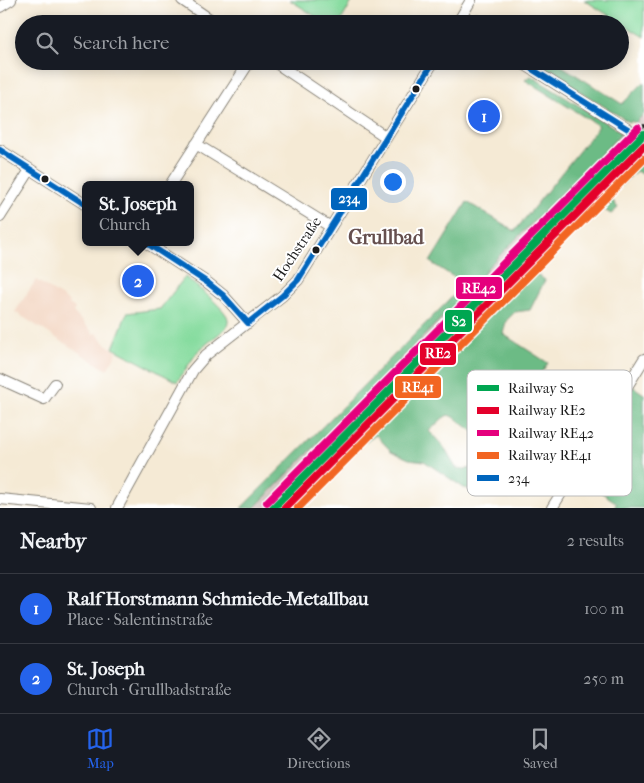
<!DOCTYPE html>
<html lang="en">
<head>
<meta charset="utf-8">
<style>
  :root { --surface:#171b24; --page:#242831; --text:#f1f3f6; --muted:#9ea1a6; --line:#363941; --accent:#2563eb }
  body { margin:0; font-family:"IM FELL French Canon",serif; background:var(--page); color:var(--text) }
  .you { position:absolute; left:392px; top:181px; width:18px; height:18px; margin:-12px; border:4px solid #fff; border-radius:50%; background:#1a73e8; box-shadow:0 0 0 8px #1a73e833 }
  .badge { display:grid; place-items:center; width:32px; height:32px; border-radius:50%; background:var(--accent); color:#fff; font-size:16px; font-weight:700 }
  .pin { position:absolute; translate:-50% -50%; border:2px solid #fff; box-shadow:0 1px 5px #0006 }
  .popup { position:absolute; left:82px; top:181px; width:112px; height:65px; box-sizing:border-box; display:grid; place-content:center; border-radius:8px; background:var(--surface); filter:drop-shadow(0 1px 4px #0005); font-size:16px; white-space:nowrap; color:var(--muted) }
  .popup b { font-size:19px; color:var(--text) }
  .popup::after { content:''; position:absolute; left:50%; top:100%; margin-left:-10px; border:10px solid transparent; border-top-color:var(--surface) }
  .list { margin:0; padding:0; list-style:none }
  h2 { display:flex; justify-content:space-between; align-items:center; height:65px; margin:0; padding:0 20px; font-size:21px }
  h2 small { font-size:16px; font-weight:400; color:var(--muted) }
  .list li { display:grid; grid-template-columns:32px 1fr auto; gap:15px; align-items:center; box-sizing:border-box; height:70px; padding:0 20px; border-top:1px solid var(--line) }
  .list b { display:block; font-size:19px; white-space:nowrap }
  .list p { margin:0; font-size:16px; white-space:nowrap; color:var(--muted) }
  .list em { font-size:16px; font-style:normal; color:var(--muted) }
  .icon { flex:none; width:28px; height:28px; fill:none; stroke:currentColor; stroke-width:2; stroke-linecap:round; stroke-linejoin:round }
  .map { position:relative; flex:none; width:644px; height:508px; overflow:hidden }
  .search { position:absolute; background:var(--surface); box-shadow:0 2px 12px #0003; left:15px; right:15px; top:15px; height:55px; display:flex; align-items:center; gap:12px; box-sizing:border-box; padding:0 18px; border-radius:28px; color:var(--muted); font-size:19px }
  .sheet { height:205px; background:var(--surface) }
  nav { display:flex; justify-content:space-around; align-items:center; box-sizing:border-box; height:70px; border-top:1px solid var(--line); background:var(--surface); font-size:14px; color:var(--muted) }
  nav a { display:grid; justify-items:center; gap:2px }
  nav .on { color:var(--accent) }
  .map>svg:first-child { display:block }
</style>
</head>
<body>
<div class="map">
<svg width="644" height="508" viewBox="0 0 644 508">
  <rect width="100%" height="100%" fill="#fff"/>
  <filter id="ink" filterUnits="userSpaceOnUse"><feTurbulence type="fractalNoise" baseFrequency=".02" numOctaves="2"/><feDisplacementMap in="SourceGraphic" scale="10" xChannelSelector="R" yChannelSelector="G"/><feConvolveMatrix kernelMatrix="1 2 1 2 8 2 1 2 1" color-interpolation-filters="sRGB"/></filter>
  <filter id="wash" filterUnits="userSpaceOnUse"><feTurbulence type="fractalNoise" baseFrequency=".0096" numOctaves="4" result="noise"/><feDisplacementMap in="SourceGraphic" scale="20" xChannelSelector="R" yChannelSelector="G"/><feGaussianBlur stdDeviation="1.12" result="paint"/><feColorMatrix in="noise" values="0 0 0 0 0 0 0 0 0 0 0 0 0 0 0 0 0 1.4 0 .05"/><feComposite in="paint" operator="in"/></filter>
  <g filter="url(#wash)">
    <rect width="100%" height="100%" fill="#f5ead5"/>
    <!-- built -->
    <path fill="#f3d4bf" d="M36,280l34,22 -1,2 6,4 -2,4 21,22 2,-1 9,10 12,9 -10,18 -92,-58z"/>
    <!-- industrial -->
    <path fill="#cfc0bb" d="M644,114v33l-56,56 2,3 -63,62 -3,-1 -241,241h-29l228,-231 5,-9 134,-134 2,1z"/>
    <!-- green -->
    <path fill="#85db9e" stroke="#507c5d" d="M290,0h63l-14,24h-12z
      M584,0h60v37z
      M185,277c11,9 35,27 42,39 2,5 1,8 -1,12l-28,23 -21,31 -64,-34 14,-35 33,-4z"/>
    <!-- forest -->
    <path fill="#6cbb85" stroke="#446c50" d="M475,11l20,13h-26l-2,-2z
      M531,61h23l68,43 22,-22v32l-9,9 -4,-2 -2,1z
      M531,76l87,54 3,4 -134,134 -5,9 -228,231h-13l224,-224 -35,-22 37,-60 48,29 84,-105 -74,-46z
      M644,147v28l-8,-4 -26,26 8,11 -7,6 -10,-6 -11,-2 -2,-3z
      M525,267l20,13 -15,30 -15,2 -9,9 -3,13 45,29 -20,29 -18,7 8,21 -7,13 -23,-4 -9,7 -25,-19 -6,-2 -5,3 -14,13 14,15 13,22 8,1 14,-2 13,11 -8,14 -19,-4 -40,-27 -15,-2 -18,-8 -15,-16 -9,6h-6l-6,-4z
      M632,386l12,8v114h-30l3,-5 -41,-28z"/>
  </g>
  <g filter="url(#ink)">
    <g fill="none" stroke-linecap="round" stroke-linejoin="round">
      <!-- minor casing -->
      <g stroke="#888378" stroke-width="12">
        <path id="minor" d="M182,0l35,24
          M0,7l11,-7
          M457,24l14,-24
          M273,61l113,76
          M519,61l105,66
          M196,144l135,83
          M0,150l86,55
          M170,185l80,-124
          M0,217l30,-47
          M145,242l63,41 15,12 25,28
          M0,379l44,20 11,-15
          M0,499l91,9
          M117,508l76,-138 13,-15 76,-59 16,-16 136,-219
          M552,508l92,-149"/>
      </g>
      <!-- minor -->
      <use href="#minor" stroke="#fff" stroke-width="10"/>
      <!-- rail casing -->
      <g stroke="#1c1c1c" stroke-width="4">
        <path id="rail" d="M265,508l379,-382"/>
      </g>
      <!-- rail -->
      <use href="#rail" stroke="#fff" stroke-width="2" stroke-dasharray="5.5" stroke-linecap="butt"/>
      <!-- minor-bridge casing -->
      <g stroke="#888378" stroke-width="12" stroke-linecap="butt">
        <path id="minor-bridge" d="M624,127l20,12"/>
      </g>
      <!-- minor-bridge -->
      <use href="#minor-bridge" stroke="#fff" stroke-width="10"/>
      <!-- bus-1 casing -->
      <g stroke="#fff" stroke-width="10">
        <path id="bus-1" d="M519,61l125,78
          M0,150l86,55
          M145,242l63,41 15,12 25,28
          M248,323l34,-27 16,-16 136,-219"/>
      </g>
      <!-- bus-1 -->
      <use href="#bus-1" stroke="#0065bd" stroke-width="6"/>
      <!-- rail-1 casing -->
      <g stroke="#fff" stroke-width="11">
        <path id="rail-1" d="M273,508l371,-374"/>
      </g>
      <!-- rail-2 casing -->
      <g stroke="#fff" stroke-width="11">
        <path id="rail-2" d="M285,508l359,-362"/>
      </g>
      <!-- rail-3 casing -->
      <g stroke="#fff" stroke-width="11">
        <path id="rail-3" d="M267,502l371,-374"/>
      </g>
      <!-- rail-4 casing -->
      <g stroke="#fff" stroke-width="11">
        <path id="rail-4" d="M298,508l346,-349"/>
      </g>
      <!-- rail-1 -->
      <use href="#rail-1" stroke="#00a651" stroke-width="8"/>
      <!-- rail-2 -->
      <use href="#rail-2" stroke="#e4002b" stroke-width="8"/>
      <!-- rail-3 -->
      <use href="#rail-3" stroke="#e5007d" stroke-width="8"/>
      <!-- rail-4 -->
      <use href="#rail-4" stroke="#f26522" stroke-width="8"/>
    </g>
  </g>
  <!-- markers -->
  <g fill="#1c1c1c" stroke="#fff" stroke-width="2">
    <circle cx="416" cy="89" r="4.5"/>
    <circle cx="45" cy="179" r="4.5"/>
    <circle cx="316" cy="250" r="4.5"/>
  </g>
  <g text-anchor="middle" stroke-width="4" stroke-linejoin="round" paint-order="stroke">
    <!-- street labels -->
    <g font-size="15" fill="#1c1c1c" stroke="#fff">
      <text transform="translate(297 249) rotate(-56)" y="5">Hochstraße</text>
    </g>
    <!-- district labels -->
    <g font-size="20" font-weight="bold" fill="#654f4e" stroke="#fff">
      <text x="386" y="244">Grullbad</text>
    </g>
  </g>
  <!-- legend -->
  <rect x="467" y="370" width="165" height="126" rx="8" fill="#fff" stroke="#bbb" stroke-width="1"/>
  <rect x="477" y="385" width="22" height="6" fill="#00a651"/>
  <rect x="477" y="407" width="22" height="7" fill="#e4002b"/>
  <rect x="477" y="430" width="22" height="6" fill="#e5007d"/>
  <rect x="477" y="452" width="22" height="7" fill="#f26522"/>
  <rect x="477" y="475" width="22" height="6" fill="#0065bd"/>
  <g font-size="14" fill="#1c1c1c">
    <text x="508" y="393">Railway S2</text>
    <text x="508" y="415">Railway RE2</text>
    <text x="508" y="438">Railway RE42</text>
    <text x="508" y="460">Railway RE41</text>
    <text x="508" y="483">234</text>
  </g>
  <g stroke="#fff" stroke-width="2">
    <rect x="330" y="187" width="38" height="24" rx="5" fill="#0065bd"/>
    <rect x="455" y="276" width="48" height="24" rx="5" fill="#e5007d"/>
    <rect x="444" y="309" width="29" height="24" rx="5" fill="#00a651"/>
    <rect x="419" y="342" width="38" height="24" rx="5" fill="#e4002b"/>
    <rect x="394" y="375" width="48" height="24" rx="5" fill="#f26522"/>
  </g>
  <g font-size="14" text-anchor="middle" font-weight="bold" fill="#fff">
    <text x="349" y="203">234</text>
    <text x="479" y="293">RE42</text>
    <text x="459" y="326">S2</text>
    <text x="438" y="358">RE2</text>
    <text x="418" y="392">RE41</text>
  </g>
</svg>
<div class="you"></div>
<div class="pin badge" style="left:484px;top:116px">1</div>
<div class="pin badge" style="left:138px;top:281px">2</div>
<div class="popup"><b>St. Joseph</b>Church</div>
<div class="search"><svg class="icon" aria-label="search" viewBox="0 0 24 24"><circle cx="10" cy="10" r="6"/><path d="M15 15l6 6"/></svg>Search here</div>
</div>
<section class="sheet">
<h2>Nearby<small>2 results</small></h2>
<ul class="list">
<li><span class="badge">1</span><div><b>Ralf Horstmann Schmiede-Metallbau</b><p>Place · Salentinstraße</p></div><em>100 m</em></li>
<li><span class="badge">2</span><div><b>St. Joseph</b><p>Church · Grullbadstraße</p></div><em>250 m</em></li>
</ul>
</section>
<nav>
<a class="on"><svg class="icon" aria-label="map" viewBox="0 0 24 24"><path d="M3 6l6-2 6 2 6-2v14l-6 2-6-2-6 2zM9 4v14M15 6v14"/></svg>Map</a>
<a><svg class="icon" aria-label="directions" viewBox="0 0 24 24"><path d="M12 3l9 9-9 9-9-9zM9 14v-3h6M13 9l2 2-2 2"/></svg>Directions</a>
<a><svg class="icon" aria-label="saved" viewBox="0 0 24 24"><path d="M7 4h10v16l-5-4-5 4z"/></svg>Saved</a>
</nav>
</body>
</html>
